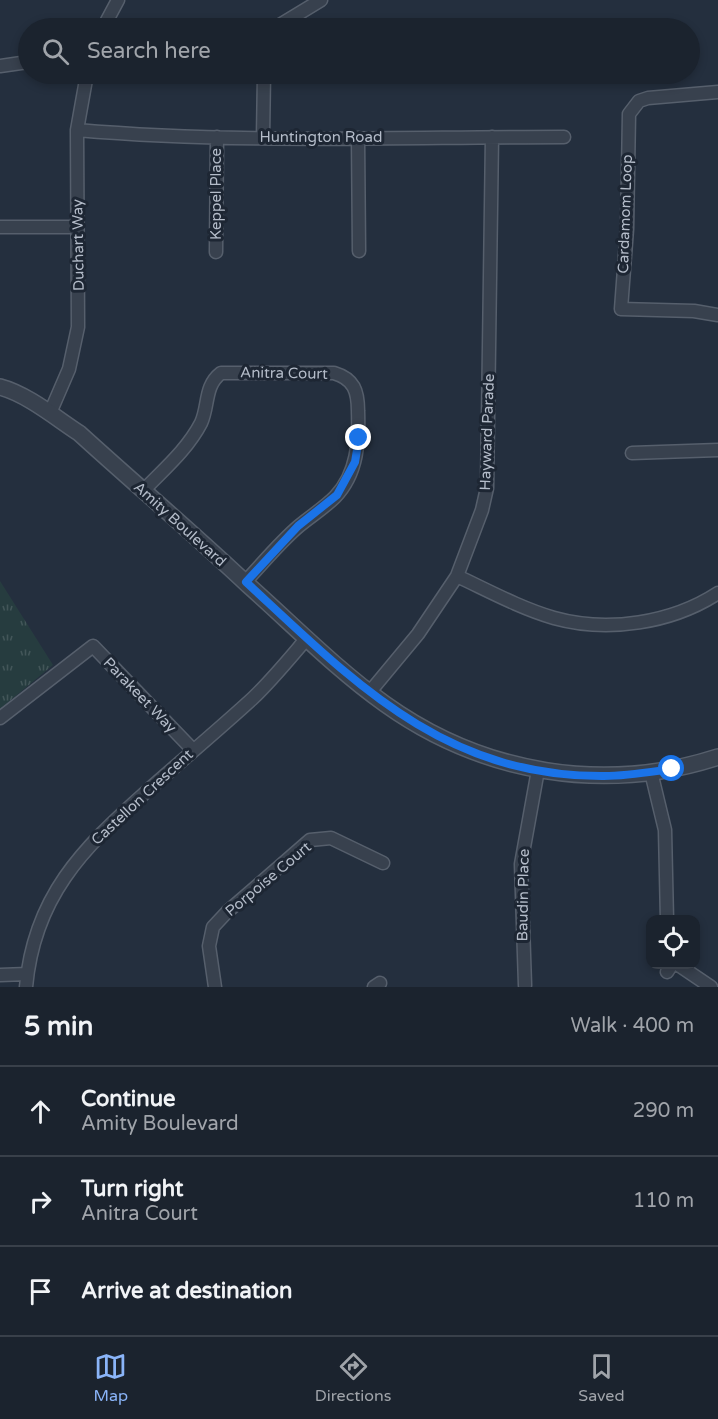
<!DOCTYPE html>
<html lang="en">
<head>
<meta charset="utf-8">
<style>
  :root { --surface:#1b232e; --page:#282f3a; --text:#f1f3f6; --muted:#a0a4aa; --line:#39404a; --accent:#8ab4f8 }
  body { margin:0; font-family:"Varela Round",sans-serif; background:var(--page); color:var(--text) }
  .controls { position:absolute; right:18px; bottom:18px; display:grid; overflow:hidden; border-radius:12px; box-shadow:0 3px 9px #0003 }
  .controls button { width:54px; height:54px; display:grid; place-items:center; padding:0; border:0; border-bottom:2px solid var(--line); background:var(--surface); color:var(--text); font:30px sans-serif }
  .stop { position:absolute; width:18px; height:18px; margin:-14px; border:4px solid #1a73e8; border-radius:50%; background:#fff }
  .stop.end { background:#1a73e8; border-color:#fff; box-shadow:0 2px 6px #0008 }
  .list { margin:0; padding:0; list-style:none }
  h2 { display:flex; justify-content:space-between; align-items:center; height:78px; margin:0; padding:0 24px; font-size:26px }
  h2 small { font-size:20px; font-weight:400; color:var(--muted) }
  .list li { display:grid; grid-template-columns:39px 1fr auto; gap:18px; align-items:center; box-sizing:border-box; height:90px; padding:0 24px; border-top:2px solid var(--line) }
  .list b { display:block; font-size:22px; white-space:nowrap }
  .list p { margin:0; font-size:20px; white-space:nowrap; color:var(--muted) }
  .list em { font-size:20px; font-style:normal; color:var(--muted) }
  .icon { flex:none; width:33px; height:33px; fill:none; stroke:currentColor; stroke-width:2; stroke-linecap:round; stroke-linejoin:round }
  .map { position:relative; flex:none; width:718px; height:987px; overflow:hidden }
  .search { position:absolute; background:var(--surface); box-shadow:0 3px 9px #0003; left:18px; right:18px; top:18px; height:66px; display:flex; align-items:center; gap:15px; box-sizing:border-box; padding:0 21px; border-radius:33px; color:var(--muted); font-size:22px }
  .sheet { height:348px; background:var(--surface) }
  nav { display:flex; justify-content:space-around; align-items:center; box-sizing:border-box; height:84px; border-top:2px solid var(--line); background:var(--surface); font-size:16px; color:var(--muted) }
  nav a { display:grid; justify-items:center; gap:3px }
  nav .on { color:var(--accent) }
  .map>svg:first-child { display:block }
</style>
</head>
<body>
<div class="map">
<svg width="718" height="987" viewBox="0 0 718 987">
  <defs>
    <pattern id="grass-tufts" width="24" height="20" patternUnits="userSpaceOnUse" patternTransform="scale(1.5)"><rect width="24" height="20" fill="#263c3f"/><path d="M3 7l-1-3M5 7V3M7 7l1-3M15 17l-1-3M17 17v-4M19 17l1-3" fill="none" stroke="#435659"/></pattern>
  </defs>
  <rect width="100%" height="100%" fill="#242f3e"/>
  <!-- grass -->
  <path fill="url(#grass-tufts)" d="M0,581l53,84 -53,44z"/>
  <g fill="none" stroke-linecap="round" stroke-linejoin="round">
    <!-- minor casing -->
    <g stroke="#565f6c" stroke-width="15">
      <path id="minor" d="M103,28l15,-28
        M275,28l46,-28
        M0,66l28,-4
        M718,92l-70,6 -9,3 -10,13 -2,115 -6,80 73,2 24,4
        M77,130c162,14 325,7 487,7
        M263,137l1,-63
        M358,138l1,113
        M0,227h77
        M216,252l1,-115
        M50,413l19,-44 9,-42 -1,-197 10,-56
        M632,453l86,-3
        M143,491c20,-21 44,-41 58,-68 8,-17 3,-37 20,-50h113c20,6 24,18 24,38 1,30 0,62 -23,86 -11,11 -24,19 -36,29 -19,16 -36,37 -54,56
        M457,576c32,15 63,32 97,42 54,15 118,5 164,-25
        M369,693l49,-59 39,-58 25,-66 5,-22 5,-351
        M0,718l93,-72 100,104
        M651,772l14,58 2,90
        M677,964l34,23
        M667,972l5,-8
        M0,975l27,-1
        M525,985l-4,-121 17,-94
        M26,987c8,-90 56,-138 120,-195 35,-31 71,-61 106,-93 20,-19 37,-40 55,-61
        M215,987l-6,-41 4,-19 14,-15 83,-72 21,-2 52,25
        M374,987l6,-4"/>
    </g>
    <!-- tertiary casing -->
    <g stroke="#565f6c" stroke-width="18">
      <path id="tertiary" d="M0,387c27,7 56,31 79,46 56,51 114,100 169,152 45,40 88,84 137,119 98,70 219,90 333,53"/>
    </g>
    <!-- minor -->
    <use href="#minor" stroke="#38414e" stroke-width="12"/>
    <!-- tertiary -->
    <use href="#tertiary" stroke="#38414e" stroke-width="15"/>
  </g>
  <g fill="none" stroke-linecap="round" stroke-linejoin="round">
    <!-- route -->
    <path stroke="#1a73e8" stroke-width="8" d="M359,438l-4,24 -18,33 -39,31 -52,56c108,100 198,195 358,194 23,0 46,-4 68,-7"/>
  </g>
  <g text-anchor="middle" stroke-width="6" stroke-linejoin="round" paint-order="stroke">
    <!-- street labels -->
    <g font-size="15" fill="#b4bcc9" stroke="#1d2633">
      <text x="321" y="142">Huntington Road</text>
      <text transform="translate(216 194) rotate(-90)" y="5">Keppel Place</text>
      <text transform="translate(625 214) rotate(-88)" y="5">Cardamom Loop</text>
      <text transform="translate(78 245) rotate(-91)" y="5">Duchart Way</text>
      <text transform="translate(284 373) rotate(1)" y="5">Anitra Court</text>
      <text transform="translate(487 432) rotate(-88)" y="5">Hayward Parade</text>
      <text transform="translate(180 524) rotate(42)" y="5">Amity Boulevard</text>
      <text transform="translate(140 695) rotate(46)" y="5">Parakeet Way</text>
      <text transform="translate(142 797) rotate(-43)" y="5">Castellon Crescent</text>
      <text transform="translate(268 879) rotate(-40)" y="5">Porpoise Court</text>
      <text transform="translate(523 895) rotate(-89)" y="5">Baudin Place</text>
    </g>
  </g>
</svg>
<div class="controls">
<button><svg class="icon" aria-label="locate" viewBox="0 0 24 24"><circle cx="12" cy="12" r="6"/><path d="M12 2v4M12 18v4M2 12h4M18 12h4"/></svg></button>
</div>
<div class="stop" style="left:672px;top:769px"></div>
<div class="stop end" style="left:359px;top:438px"></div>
<div class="search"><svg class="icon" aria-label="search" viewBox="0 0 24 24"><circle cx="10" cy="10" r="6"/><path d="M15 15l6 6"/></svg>Search here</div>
</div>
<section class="sheet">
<h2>5 min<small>Walk · 400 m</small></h2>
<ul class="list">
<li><svg class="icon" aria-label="ahead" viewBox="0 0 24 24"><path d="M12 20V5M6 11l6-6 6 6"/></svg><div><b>Continue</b><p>Amity Boulevard</p></div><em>290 m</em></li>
<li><svg class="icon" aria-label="right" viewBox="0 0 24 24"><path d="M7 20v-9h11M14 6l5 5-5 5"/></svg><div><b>Turn right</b><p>Anitra Court</p></div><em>110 m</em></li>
<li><svg class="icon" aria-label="arrive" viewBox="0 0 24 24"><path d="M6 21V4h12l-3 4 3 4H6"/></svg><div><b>Arrive at destination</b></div></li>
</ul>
</section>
<nav>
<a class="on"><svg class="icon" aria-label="map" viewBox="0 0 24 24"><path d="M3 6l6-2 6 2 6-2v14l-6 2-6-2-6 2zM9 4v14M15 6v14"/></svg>Map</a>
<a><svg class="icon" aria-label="directions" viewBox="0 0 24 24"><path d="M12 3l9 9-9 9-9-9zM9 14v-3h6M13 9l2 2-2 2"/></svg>Directions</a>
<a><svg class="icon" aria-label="saved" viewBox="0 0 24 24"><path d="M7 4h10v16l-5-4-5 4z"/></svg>Saved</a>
</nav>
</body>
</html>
